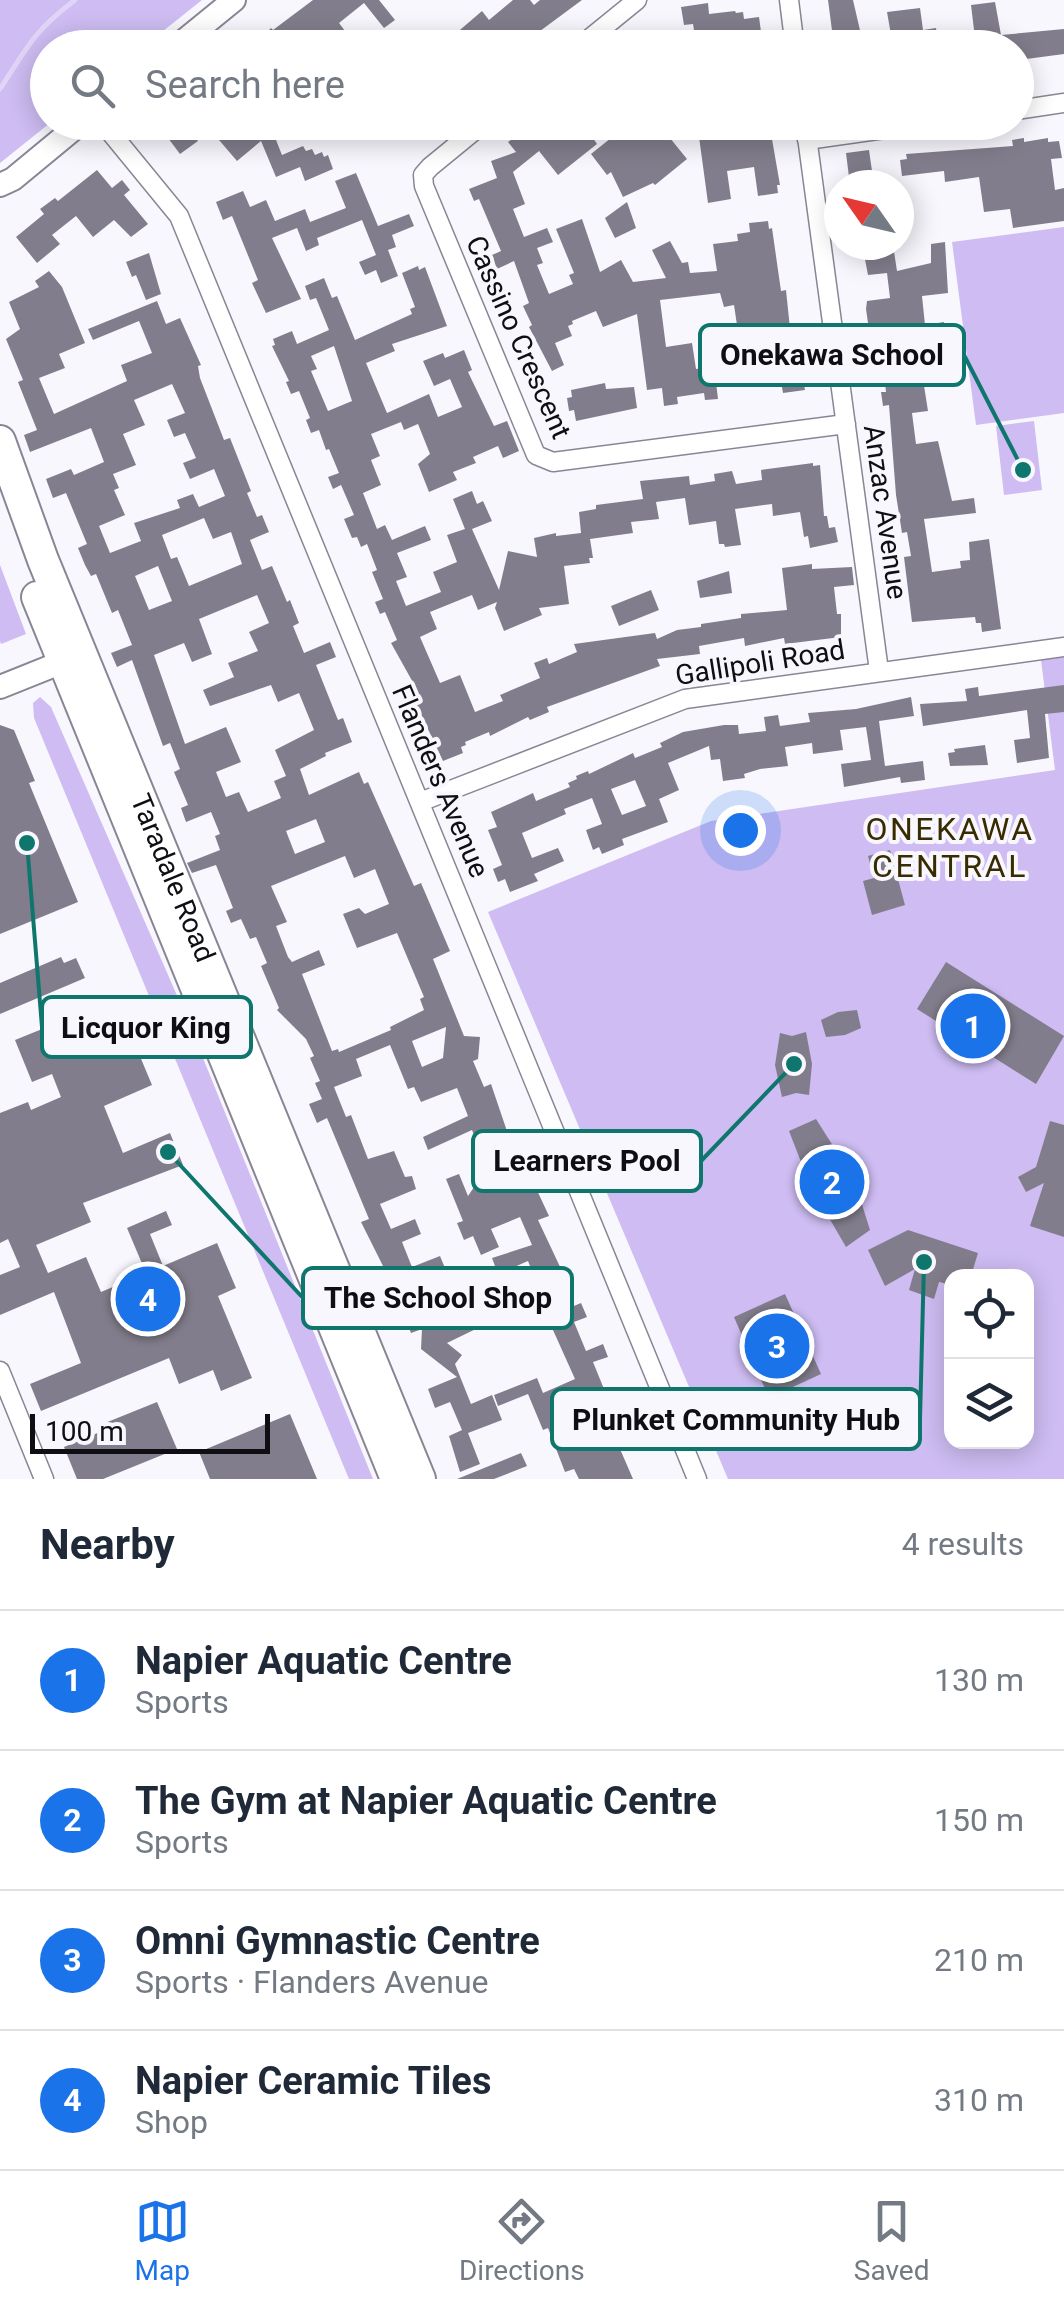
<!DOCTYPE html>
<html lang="en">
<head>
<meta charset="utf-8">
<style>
  :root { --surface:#fff; --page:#f6f6f7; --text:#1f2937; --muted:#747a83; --line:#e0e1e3; --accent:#1a73e8 }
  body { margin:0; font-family:Roboto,sans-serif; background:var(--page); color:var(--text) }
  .controls { position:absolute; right:30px; bottom:30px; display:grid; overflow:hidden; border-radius:20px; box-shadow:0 5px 25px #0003 }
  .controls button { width:90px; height:90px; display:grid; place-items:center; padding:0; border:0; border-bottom:2px solid var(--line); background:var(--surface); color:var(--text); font:50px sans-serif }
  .compass { position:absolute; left:824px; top:170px; width:90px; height:90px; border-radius:50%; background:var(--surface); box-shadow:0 5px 25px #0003; rotate:304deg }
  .scale { position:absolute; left:30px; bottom:25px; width:240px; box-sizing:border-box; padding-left:10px; border:5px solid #0f0e13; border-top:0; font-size:28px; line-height:35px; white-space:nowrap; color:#0f0e13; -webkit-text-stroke:8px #f9f7fe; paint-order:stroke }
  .you { position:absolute; left:740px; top:830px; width:35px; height:35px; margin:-25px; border:8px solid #fff; border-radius:50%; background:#1a73e8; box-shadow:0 0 0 15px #1a73e833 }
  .badge { display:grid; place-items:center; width:65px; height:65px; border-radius:50%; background:var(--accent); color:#fff; font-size:32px; font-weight:700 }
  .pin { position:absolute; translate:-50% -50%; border:5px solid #fff; box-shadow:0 2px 10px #0006 }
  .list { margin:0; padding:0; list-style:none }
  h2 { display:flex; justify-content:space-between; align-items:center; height:130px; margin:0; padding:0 40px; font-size:42px }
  h2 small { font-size:32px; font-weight:400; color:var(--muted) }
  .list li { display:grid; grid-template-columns:65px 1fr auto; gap:30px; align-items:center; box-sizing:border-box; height:140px; padding:0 40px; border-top:2px solid var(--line) }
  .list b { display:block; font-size:38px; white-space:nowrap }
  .list p { margin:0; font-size:32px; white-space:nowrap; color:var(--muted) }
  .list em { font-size:32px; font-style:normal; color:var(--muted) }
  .icon { flex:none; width:55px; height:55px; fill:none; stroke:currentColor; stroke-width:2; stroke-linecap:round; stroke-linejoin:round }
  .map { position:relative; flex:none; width:1064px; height:1479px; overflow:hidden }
  .search { position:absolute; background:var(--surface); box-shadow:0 5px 25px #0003; left:30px; right:30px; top:30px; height:110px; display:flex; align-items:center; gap:25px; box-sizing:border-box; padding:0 35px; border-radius:55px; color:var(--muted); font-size:38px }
  .sheet { height:690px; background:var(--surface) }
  nav { display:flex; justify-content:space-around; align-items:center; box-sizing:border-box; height:140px; border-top:2px solid var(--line); background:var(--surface); font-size:28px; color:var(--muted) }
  nav a { display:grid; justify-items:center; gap:5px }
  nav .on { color:var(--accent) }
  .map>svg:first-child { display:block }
</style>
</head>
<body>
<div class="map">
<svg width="1064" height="1479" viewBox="0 0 1064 1479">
  <rect width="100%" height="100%" fill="#f9f7fe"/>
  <!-- green -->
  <path fill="#cebcf2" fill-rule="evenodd" d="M0,0h202l-59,47 -95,1 2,75 -50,40z
    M1064,227v186l-88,12 -24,-183z
    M1034,421l8,69 -38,5 -8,-69z
    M0,565l26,69 -25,10 -1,-3z
    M1064,657v822h-336l-240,-567 223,-91 344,-51 -14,-110zM952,1276h74v166h-74z
    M40,697l11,10 135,309 187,463h-24l-315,-761 -1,-15z"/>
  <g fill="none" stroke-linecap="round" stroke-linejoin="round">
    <!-- stream -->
    <path stroke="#e0d5f7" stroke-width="5" d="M0,89c28,-43 33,-57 75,-89"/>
  </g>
  <!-- building -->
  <path fill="#827d8c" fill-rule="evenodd" d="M313,0h66l16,20 -11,8 -20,-25 -25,20 19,25h-37l-14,-17 -20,17h-35l19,-20 2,2z
    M513,0h17l4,5 6,-5h42l-46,34 -4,5 7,9h-100l43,-37 7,9z
    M828,0h25l9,39 29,-4 -4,-23 33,-4 3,22 13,-2 2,13 -50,7h-47l-2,-11 -6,1z
    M995,2l6,33 63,-6v25l-45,6 -2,-12h-50l-1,-8 9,-2 -4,-33z
    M708,3l1,11 26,-3 1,2 7,-1 1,7 15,-2 3,22 -65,9 -4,-24 -9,1 -3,-18z
    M156,122h28l14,19 -18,13z
    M241,122h48l-15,13 8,20 21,-9 3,5 6,-2 3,6 7,-3 2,5 4,-2 5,14 -28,12 -5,-14 -24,10 -15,-36 -24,20 -18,-21z
    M536,122h13l10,14 23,-14 15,22 -39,31 -19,-24 -26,21 12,32 -12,5 11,28 23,-9 6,14 -16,6 6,15 -6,2 12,29 24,-10 -4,-9 5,-2 -18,-44 26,-10 18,53 21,-12 12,22 33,-4 -14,-28 18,-9 12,22 6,-1 2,11 27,-2 -4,-27 25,-3 -1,-7 13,-2 -1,-9 19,-2 1,8 3,-1 9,63 5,-1 5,48h5l3,22 7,-1 3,19 -6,1 2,11 -22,3 -3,-17 -4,1 -3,-20 -13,2 -5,-30 -17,3 -4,-27 -10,2 -4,-14 -60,7 6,47 26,-4 4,26 18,-3 4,33 -13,1 -1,-7 -27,4 1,7 -14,2 -2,-18 -15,2 -10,-76 -34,13 -7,-16 -24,10 1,3 -5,2 4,10 -17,7 9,22 -12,6 -23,-44 3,-2 -9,-19 6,-3 -15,-42 -17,8 -5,-14 9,-4 -22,-52 -5,2 -5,-12 28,-11 -6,-17 25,-9 -8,-10z
    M631,122h26l30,37 -32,26 -2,-2 -30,14 -12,-25 -4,3 -16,-21z
    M697,122h72l11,63h-3l1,8 -20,3 -4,-29 -27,4 4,28 -23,4z
    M1024,138v4l24,-4v4l11,-1 3,17 -11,1 4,31 9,-2v33l-51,7 -3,-19 -26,3 -5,-35 -34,5 -1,-11 -42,5 -2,-16 7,-1 -1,-5 107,-8 -1,-6z
    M869,150l5,35h-24l-4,-32z
    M97,170l15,18 10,-8 8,10 -6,5 24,29 -17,13 -17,-17 -21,17 -17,-21 -24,19 8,9 -23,19 -21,-26 28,-23 -4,-5 15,-11 3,3z
    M356,173l22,53 31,-12 5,12 -22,9 4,12 -8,3 10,26 -17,7 -5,-13 -11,5 -6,-13 17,-7 -14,-35 -45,18 2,7 -13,6 -9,-23 -25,10 29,61 -35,14 -14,-30 6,-3 -26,-64 -9,4 -7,-18 27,-11 7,16 16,-7 9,21 30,-12 5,13 36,-14 -11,-27z
    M627,202l9,26 -21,10 -10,-20z
    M945,242l3,51 -26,3 3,29 19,-3 3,20 -35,5 3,27 7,-1 6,38 -16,2 4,31 22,-3 14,60 22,-3 2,15 -52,6 8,53 29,-4 -1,-7 10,-1 -1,-18 20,-3 12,90 -19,3 -1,-9h-5l-1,-6 -63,5 -8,-65 7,-1 -4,-24 -5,1 -6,-38 -7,-90 -6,1 -2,-14h5l-4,-36 9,-1 -4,-28 -18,3 -3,-21 1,-8 23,-3 -3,-25 -19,2 -5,-26 30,-4 4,26 34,-8v-19z
    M149,253l12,41 -15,6 -10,-25 -4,2 -6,-15z
    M418,266l1,4 6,-3 22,59 -55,18 3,7 -29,12 21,50 42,-19 9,23 24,-10 -12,-28 -16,7 -11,-25 20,-8 2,5 19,-8 8,20 -4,2 26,54 13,-5 12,30 -16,7 -5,-12 -25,11 3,6 -23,9 4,8 -28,12 -11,-28 12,-10 -12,-30 -14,6 -3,-8 -30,12 9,22 -9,4 10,25 -18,8 14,36 8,-4 7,15 33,-14 6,14 -34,13 10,24 -11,4 10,25 35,-14 -8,-20 24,-10 -10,-27 18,-6 -12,-30 19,-8 5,13 6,-3 9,20 -20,8 27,61 9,-39 29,6 -3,-19 22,-5v3l25,-3 -2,-21 17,-3v-4l47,-6 -3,-18 49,-5 1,9 25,-4 -1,-7 18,-3 4,13 26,-4 -1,-10 52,-7v3l7,-1 4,51h3l2,12 6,-1 3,15 -28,6 -2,-12 -4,1 -4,-25 -27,4 -1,-12 -37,5 6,36 -16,2 -1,-3h-5l-3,-23 -27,4 -4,-27 -29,4 3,17 -28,3 2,11 -43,6 3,19h-4l1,5 -26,3 5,38 -30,4 3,7 -38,16 -9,-23 2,-6 -19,8 -6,-15 -42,17 7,17 -17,8 20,46 20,-8 15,37 28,-11 -3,-6 40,-17 -6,-15 13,-5 2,6 28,-12 -3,-8 81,-11 2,6 20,-9 24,-3v-3l40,-6v-4l46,-4 -5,-42 30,-4v5l40,-2 2,18 -20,2 3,27h4v23l-56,7 -1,-6 -39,8 -1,-8 -45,8 1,8 -43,5 3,7 -113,41 2,5 -19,8 -2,-3 -38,19 -1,-4 -24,10 1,3 -5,2 2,6 -20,8 -25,-53 -9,4 -8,-16 14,-10 -24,-43 6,-3 -12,-28 -5,2 -5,-12 8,-3 -11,-27 5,-2 -10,-26 -6,3 -4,-10 -5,1 -8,-19 10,-4 -13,-30 -8,4 -5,-12 11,-4 -10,-24 -3,1 -7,-20 -8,3 -5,-13 4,-2 -11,-27 -8,3 -5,-12 3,-1 -17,-35 3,-1 -2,-6 19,-8 5,13 32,-14 -13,-32 -6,2 -5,-14 19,-8 8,20 5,-2 18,44 57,-26 -2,-5 5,-2 -13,-34zM334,346l18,55 -24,10 -17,-40 6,-2 -6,-13z
    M49,271l13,16 23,56 -26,11 6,14 -26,10 15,36 73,-33 -6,-16 31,-12 -13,-32 -46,19 -5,-11 69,-28 9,23 14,-6 21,47 -3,1 2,12 24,62 6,-2 21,53 -4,2 10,24 5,-2 7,17 -19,8 12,30 10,-4 15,36 3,-2 9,23 -6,3 11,27 26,-11 6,15 -20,8 22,55 5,-2 9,24 -27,11 1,3 -26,13 9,26 50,-23 5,12 4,-2 46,104 7,-3 29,68 -17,8 31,77 16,1 -2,22 -5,2 11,26 7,-3 21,62 -29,12 -11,-28 -44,20 -5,-13 45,-21 -11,-28 -36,14 -7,-15 -6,2 -18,-44 -34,14 6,17 -28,11 12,30 5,-2 17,44 26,-8 11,26 7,-1 4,13 -36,15 11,25 24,-10 6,15 -19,8 10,25 28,-11 10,24 12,-5 22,50 -37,18 15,12 -7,9 16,40 21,-9 10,25 -34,13 12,31 -20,8 -11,-36 13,-6 -12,-28 -15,6 -7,-19 29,-12 -36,-28 1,-20 -11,4 -16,-40 -4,1 -9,-23 3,-1 -24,-48 8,-3 -42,-101 -10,5 -8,-19 13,-5 -7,-16 5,-2 -10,-23 4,-2 -8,-17 -29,-29 2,-2 -18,-42 6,-3 -11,-26 -6,2 -9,-20 -10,4 -5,-12 7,-3 -17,-43 -24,8 -5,-10 33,-13 -5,-14 5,-2 -9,-22 -25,10 -5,-14 7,-3 -14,-33 6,-3 -10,-26 -7,3 -31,-86 -15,7 -6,-14 21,-8 -14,-35 -6,3 -16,-39 -5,2 -6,-11 -7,-17 9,-4 -21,-51 -13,5 -7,-19 25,-10 3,6 30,-13 -13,-34 -61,24 -6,-17 13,-5 -19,-48 5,-2 -17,-41 14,-10 -11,-27 30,-15 -4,-6zM172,384l13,29 -18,7 7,17 11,-4 11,25 -13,5 7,16 24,-10 11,27 -26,11 -6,-13 -16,6 3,8 -46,15 7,18 -31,12 -11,-27 26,-11 -11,-25 5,-2 -6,-14 23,-9 -13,-31 22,-9 -11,-25zM204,518l9,21 18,-7 11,32 -53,22 -12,-29 -6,2 -9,-24zM158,566l14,35 -23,9 -14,-34zM257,595l12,28 -20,9 9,19 -30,12 6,14 -31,13 7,16 61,-21 7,17 21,-9 15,37 -39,20 11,26 -12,5 7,17 -33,14 -9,-20 -13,5 -10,-25 25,-10 -15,-35 -41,17 -31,-89 30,-12 8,19 20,-8 -13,-35zM316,819l9,23 -30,12 -9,-23zM345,856l9,22 21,-9 14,35 -24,10 -6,-6 -16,6 14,34 40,-15 27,64 -4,2 4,11 -34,17 1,3 -52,22 -1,-3 -6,2 -30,-77 23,-9 -6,-15 -27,12 -4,-5 -12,-31 11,-4 -16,-36zM446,1027l-3,31 -21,9 -10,-26z
    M605,383l1,6 28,-2 3,21 -61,13 -2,-11 -5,1 -2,-13 5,-1 -1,-7z
    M729,571l3,22 -32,5 -3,-17z
    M651,590l8,20 -40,16 -8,-20z
    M1064,685v27l-19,2 4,44 -32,5 -3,-23 16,-2 -3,-28 -104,16 -3,-22 47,-3 -2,-12 13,-2 1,9z
    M911,697l3,19 -35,5 6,45 38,-5 2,19 -24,3 -1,-6 -56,10 -3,-23 30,-4 -5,-33 -26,3 3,20 -30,4 -1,-11 -27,4 3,19 -28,3 -16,5 1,4 -22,3 -3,-22 -9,1 -2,-14 -41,17 11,27 -20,9 9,23 -46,17 2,6 -22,9 -3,-7 -6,3 -7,-20 16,-6 -10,-26 -28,11 2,5 -44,19 10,25 26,-10 6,13 -30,13 4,7 -28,11 -5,-13 -7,3 -5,-13 9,-4 -14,-35 9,-3 -6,-15 29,-13 13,-6 3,8 34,-14 -2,-4 9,-4 -1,-3 12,-5 1,3 44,-21 2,5 27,-11 -2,-4 23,-11 41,-7h14l1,9 27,-3 -2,-14 14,-2 2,11 30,-4 -2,-9 48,-4zM635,780l11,26 -24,9 -11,-26z
    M0,725l14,5 21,51 -6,2 49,119 -78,32z
    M985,745l3,20 -38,1 -2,-13 7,-1 -1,-3z
    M890,850l15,55 -33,10 -9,-34 11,-3 -6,-22z
    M61,957l3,6 12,-5 9,20 -85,36v-31z
    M946,962l118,74 -28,48 -119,-75z
    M116,999l36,86 -48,21 19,47 47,-20 13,32 -100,38 8,19 -55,23 12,28 38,-16 15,35 45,-19 -19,-45 39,-17 6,14 -22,9 13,32 54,-23 19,45 -18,8 34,82 -31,13 -8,-21 -34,14 -10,-26 -128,53 -11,-27 51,-21 -27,-71 -54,23v-40l20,-8 -12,-28 -8,4v-130l28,-11 3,8 30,-13 -9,-23 -20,8 -17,-42z
    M857,1010l4,18 -16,7 -19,2 -5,-17 17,-8z
    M806,1032l6,32 -3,31 -13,-2 -14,4 -7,-32 5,-32 12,3z
    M816,1119l38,60 16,51 -24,17 -36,-62 -21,-54z
    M1050,1121l14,4v112l-34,-11 14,-43 -18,9 -8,-15 18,-10z
    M488,1166l16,10 34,-6 3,15 -6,1 14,30 -11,4 24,51 -2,1 3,8 -5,2 11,26 12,-5 6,14 -13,5 12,29 17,-7 5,13 -15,5 11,27 6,-2 10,22 5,-2 15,34 -20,8 13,30h-54l-5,-10 -9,3 -17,-44 -5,2 -15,-36 -30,12 -4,-11 43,-17 6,15 32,-14 -31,-69 -24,10 -6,-15 27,-11 -13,-33 -30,13 -6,-16 40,-13 -12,-28 -29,12 8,18 -18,8 -8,-19 -9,4 -7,-17 6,-2 -17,-42 13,-5 9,22zM604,1406l12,28 -37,15 -12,-29z
    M908,1230l70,23 -7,23h-19v9l-13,-3 -5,17 -25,-9 6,-21 -30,17 -17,-36z
    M785,1294l36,80 -52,24 -35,-81z
    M157,1402l20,47 -74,30h-26l-13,-32 43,-18 -2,-6z
    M290,1414l27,65h-107l-11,-27z
    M521,1453l6,13 -33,13h-37z"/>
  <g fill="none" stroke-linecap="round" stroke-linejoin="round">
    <!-- street casing -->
    <g stroke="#8a8594" stroke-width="21">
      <path id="street" d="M789,0l6,48
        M578,48l59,-48
        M1016,110l48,-7
        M102,122l77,94 518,1263
        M485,122l-55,45 -7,8 1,11 112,269 17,7 293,-38
        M805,122l74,549
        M807,140l127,-18
        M420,802l265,-103 379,-52
        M0,1371l44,108"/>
    </g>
    <!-- secondary casing -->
    <g stroke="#8a8594" stroke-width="26">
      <path id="secondary" d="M175,48l59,-48
        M0,185l13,-6 69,-57
        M0,687l75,-30"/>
    </g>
    <!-- highway casing -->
    <g stroke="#8a8594" stroke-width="34">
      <g id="highway">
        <path id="s1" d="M0,441l43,119 377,919"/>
        <path d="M37,597l359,882"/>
      </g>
    </g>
    <!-- street -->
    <use href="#street" stroke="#fff" stroke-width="18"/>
    <!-- secondary -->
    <use href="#secondary" stroke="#fff" stroke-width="22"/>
    <!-- highway -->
    <use href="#highway" stroke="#fff" stroke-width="30"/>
  </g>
  <g text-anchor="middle" stroke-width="8" stroke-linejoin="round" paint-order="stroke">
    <!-- street labels -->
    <g font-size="28" fill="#0f0e13" stroke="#f9f7fe">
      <text transform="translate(519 337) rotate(66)" y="10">Cassino Crescent</text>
      <text transform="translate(886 512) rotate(82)" y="10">Anzac Avenue</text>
      <text transform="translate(760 662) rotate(-9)" y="10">Gallipoli Road</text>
      <text transform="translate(441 781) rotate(67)" y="10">Flanders Avenue</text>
      <text dy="10" stroke="none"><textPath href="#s1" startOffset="470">Taradale Road</textPath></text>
    </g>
    <!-- quarter labels -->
    <g font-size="32" letter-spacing="2.5" fill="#382b00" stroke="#f9f7fe">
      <text x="950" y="840">ONEKAWA<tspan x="950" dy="37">CENTRAL</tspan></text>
    </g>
  </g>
  <!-- callouts -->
  <path fill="none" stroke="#0f766e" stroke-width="4" d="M1023 470L964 355M27 843L42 1027M794 1064L701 1161M168 1152L303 1298M924 1262L920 1419"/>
  <g fill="#0f766e" stroke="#f9f7fe" stroke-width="4">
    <circle cx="1023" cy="470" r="10"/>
    <circle cx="27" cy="843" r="10"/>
    <circle cx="794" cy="1064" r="10"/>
    <circle cx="168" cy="1152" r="10"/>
    <circle cx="924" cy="1262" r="10"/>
  </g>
  <g fill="#f9f7fe" stroke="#0f766e" stroke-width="4">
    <rect x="700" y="325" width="264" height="60" rx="10"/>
    <rect x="42" y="997" width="209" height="60" rx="10"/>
    <rect x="473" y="1131" width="228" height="60" rx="10"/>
    <rect x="303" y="1268" width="269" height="60" rx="10"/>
    <rect x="552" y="1389" width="368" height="60" rx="10"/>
  </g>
  <g font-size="30" text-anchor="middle" font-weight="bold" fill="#0f0e13">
    <text x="832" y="365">Onekawa School</text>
    <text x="146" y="1038">Licquor King</text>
    <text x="587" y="1171">Learners Pool</text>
    <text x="438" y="1308">The School Shop</text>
    <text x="736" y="1430">Plunket Community Hub</text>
  </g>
</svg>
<div class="controls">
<button><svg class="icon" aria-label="locate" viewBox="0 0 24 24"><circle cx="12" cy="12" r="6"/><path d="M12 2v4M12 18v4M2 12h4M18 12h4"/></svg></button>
<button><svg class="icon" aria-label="layers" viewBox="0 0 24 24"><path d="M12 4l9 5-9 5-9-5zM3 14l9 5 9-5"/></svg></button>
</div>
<svg class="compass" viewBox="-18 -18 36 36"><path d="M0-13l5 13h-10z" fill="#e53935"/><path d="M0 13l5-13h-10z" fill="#747a83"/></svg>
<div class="scale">100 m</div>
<div class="you"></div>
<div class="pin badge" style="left:973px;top:1026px">1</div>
<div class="pin badge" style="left:832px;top:1182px">2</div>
<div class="pin badge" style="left:777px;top:1346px">3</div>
<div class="pin badge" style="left:148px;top:1299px">4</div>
<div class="search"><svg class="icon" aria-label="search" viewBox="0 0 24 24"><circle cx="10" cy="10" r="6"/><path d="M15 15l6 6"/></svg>Search here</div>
</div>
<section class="sheet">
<h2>Nearby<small>4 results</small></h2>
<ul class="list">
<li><span class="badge">1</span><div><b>Napier Aquatic Centre</b><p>Sports</p></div><em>130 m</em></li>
<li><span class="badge">2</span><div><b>The Gym at Napier Aquatic Centre</b><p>Sports</p></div><em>150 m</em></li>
<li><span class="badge">3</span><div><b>Omni Gymnastic Centre</b><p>Sports · Flanders Avenue</p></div><em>210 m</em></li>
<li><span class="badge">4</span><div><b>Napier Ceramic Tiles</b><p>Shop</p></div><em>310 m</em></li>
</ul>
</section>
<nav>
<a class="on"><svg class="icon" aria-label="map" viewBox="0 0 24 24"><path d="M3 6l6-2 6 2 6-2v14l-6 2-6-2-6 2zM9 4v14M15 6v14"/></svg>Map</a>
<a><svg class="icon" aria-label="directions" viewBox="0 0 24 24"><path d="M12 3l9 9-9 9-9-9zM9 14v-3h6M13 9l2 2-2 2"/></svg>Directions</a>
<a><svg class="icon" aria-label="saved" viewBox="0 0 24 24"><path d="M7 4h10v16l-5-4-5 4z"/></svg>Saved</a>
</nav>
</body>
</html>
